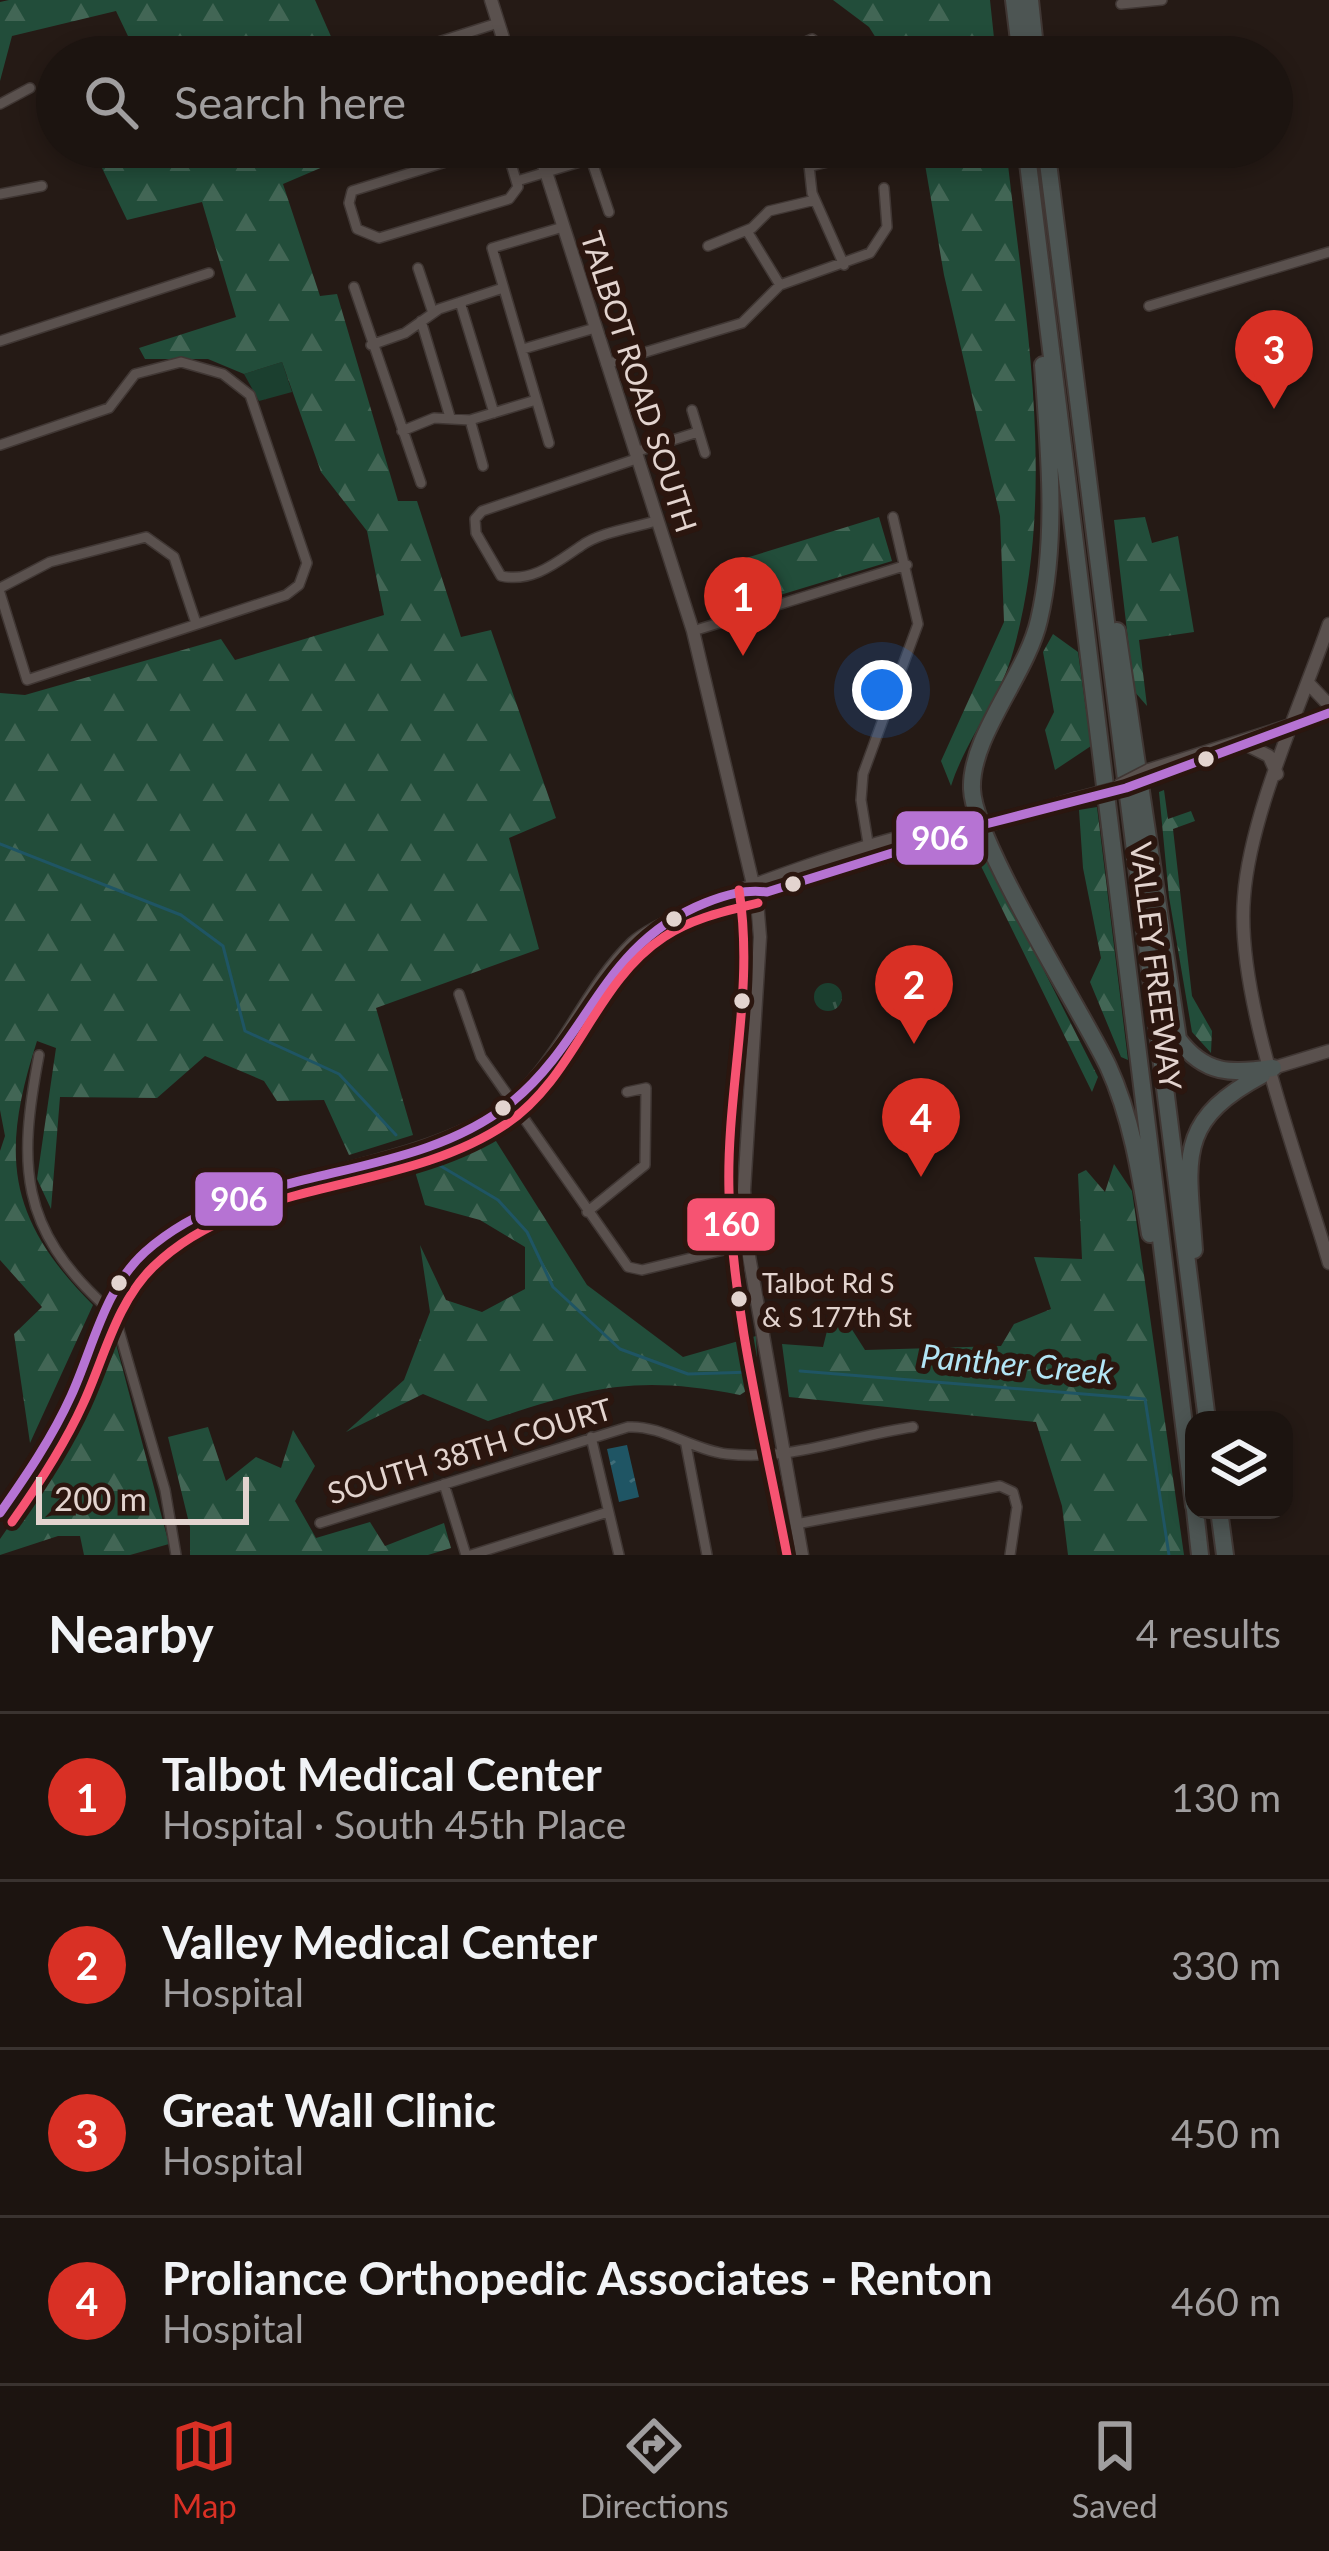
<!DOCTYPE html>
<html lang="en">
<head>
<meta charset="utf-8">
<style>
  :root { --surface:#1c1410; --page:#29211e; --text:#f1f3f6; --muted:#a09e9f; --line:#3a3330; --accent:#d93025 }
  body { margin:0; font-family:Lato,sans-serif; background:var(--page); color:var(--text) }
  .controls { position:absolute; right:36px; bottom:36px; display:grid; overflow:hidden; border-radius:24px; box-shadow:0 6px 18px #0003 }
  .controls button { width:108px; height:108px; display:grid; place-items:center; padding:0; border:0; border-bottom:3px solid var(--line); background:var(--surface); color:var(--text); font:60px sans-serif }
  .scale { position:absolute; left:36px; bottom:30px; width:213px; box-sizing:border-box; padding-left:12px; border:6px solid #e3d4cf; border-top:0; font-size:33px; line-height:42px; white-space:nowrap; color:#e3d4cf; -webkit-text-stroke:9px #2b160f; paint-order:stroke }
  .you { position:absolute; left:882px; top:690px; width:42px; height:42px; margin:-30px; border:9px solid #fff; border-radius:50%; background:#1a73e8; box-shadow:0 0 0 18px #1a73e833 }
  .badge { display:grid; place-items:center; width:78px; height:78px; border-radius:50%; background:var(--accent); color:#fff; font-size:39px; font-weight:700 }
  .pin { position:absolute; translate:-50% -99px; filter:drop-shadow(0 3px 6px #0008) }
  .pin::after { content:''; position:absolute; top:63px; width:42px; height:36px; background:inherit; clip-path:polygon(0 0,100% 0,50% 100%) }
  .list { margin:0; padding:0; list-style:none }
  h2 { display:flex; justify-content:space-between; align-items:center; height:156px; margin:0; padding:0 48px; font-size:51px }
  h2 small { font-size:39px; font-weight:400; color:var(--muted) }
  .list li { display:grid; grid-template-columns:78px 1fr auto; gap:36px; align-items:center; box-sizing:border-box; height:168px; padding:0 48px; border-top:3px solid var(--line) }
  .list b { display:block; font-size:45px; white-space:nowrap }
  .list p { margin:0; font-size:39px; white-space:nowrap; color:var(--muted) }
  .list em { font-size:39px; font-style:normal; color:var(--muted) }
  .icon { flex:none; width:66px; height:66px; fill:none; stroke:currentColor; stroke-width:2; stroke-linecap:round; stroke-linejoin:round }
  .map { position:relative; flex:none; width:1329px; height:1555px; overflow:hidden }
  .search { position:absolute; background:var(--surface); box-shadow:0 6px 18px #0003; left:36px; right:36px; top:36px; height:132px; display:flex; align-items:center; gap:30px; box-sizing:border-box; padding:0 42px; border-radius:66px; color:var(--muted); font-size:45px }
  .sheet { height:828px; background:var(--surface) }
  nav { display:flex; justify-content:space-around; align-items:center; box-sizing:border-box; height:168px; border-top:3px solid var(--line); background:var(--surface); font-size:33px; color:var(--muted) }
  nav a { display:grid; justify-items:center; gap:6px }
  nav .on { color:var(--accent) }
  .map>svg:first-child { display:block }
</style>
</head>
<body>
<div class="map">
<svg width="1329" height="1555" viewBox="0 0 1329 1555">
  <defs>
    <pattern id="grass-tufts" width="24" height="20" patternUnits="userSpaceOnUse" patternTransform="scale(3)"><rect width="24" height="20" fill="#1b3f2f"/><path d="M3 7l-1-3M5 7V3M7 7l1-3M15 17l-1-3M17 17v-4M19 17l1-3" fill="none" stroke="#3c5a4c"/></pattern>
    <pattern id="forest-firs" width="22" height="20" patternUnits="userSpaceOnUse" patternTransform="scale(3)"><rect width="22" height="20" fill="#224d3a"/><path d="M5 1l3.5 6h-7zM16 11l3.5 6h-7z" fill="#426655"/></pattern>
    <pattern id="water-ripples" width="26" height="14" patternUnits="userSpaceOnUse" patternTransform="scale(3)"><rect width="26" height="14" fill="#1f5564"/><path d="M2 4q2-2 4 0t4 0M15 11q2-2 4 0t4 0" fill="none" stroke="#3f6d79"/></pattern>
  </defs>
  <rect width="100%" height="100%" fill="#251a15"/>
  <!-- grass -->
  <path fill="url(#grass-tufts)" d="M282,362l10,30 -33,9 -15,-27z
    M814 997a14 14 0 1 1 28 0a14 14 0 1 1-28 0Z"/>
  <!-- forest -->
  <path fill="url(#forest-firs)" d="M9,0h306l25,57h-202l-22,-46 -104,25 -12,45v-79z
    M833,0h157l6,57h-108l-19,-30z
    M161,147h196l1,5 -75,32 37,112 17,-2 61,207h19l44,136 30,-7 65,188 -47,20 30,111 -163,59 37,127 -64,20 -25,-55 -47,1 -13,-20 -59,-25 -48,42 -97,-1 -9,112 -14,-30 19,-131 -19,-7c-37,114 -30,178 56,264l-63,138 -16,-109 28,-27 -42,-47v-109l5,-15 -5,-26v-417l25,2 196,-56 14,21 149,-45 -17,-84 -46,-59 -39,-110 -38,12 -36,-15h-63l-6,-11 97,-31 -34,-115 -75,18 -26,-54z
    M922,147h84c18,165 53,342 7,505 -13,47 -47,87 -62,134l-10,-25 63,-139 -4,-106 -56,-241z
    M879,517l13,44 -145,44 -24,-40z
    M1145,517l7,26 26,-7 16,96 -55,8 8,66 -13,-15 -20,-171z
    M1053,634l25,18 13,94 -36,24 -10,-40 9,-18 -11,-60z
    M1164,790l4,29 23,-8 4,10 -22,8 19,167 20,35 -1,22 -19,-21 -23,-135 -10,-105z
    M1097,807l31,253 -7,-3 -31,-75 11,-24 -18,-90 -4,-58z
    M987,858l111,219 -6,15 -113,-230z
    M489,1130l98,155 96,72 73,-21 2,47 -18,12c-107,-21 -151,-7 -252,26l-65,-27 -77,38 58,-52 26,-68 -10,-67 26,55 36,12 43,-23v-42l-45,-27 -55,-15 -11,-37z
    M1114,1164l18,27 52,364h-116l-6,-49 -26,-84 -247,-25 -7,-53 41,3 5,-20 23,1 14,22 136,-4 13,-22 37,-15 -17,-52 48,2 -4,-85 8,-4 19,22z
    M115,1340l54,204 -39,11h-46l-4,-19h-22l-58,19v-16l69,-99z
    M208,1427l18,54 30,-24 25,11 12,-38 22,36 -20,35 21,37 54,-16 15,24 59,-23 7,25 -23,7h-238v-28l-22,-90z"/>
  <!-- water -->
  <path fill="url(#water-ripples)" d="M627,1445l12,52 -20,5 -12,-53z"/>
  <g fill="none" stroke-linecap="round" stroke-linejoin="round">
    <!-- stream -->
    <path stroke="#1f5564" stroke-width="3" d="M0,844l181,71 42,31 22,85 94,43 57,61
      M439,1165l59,35 29,32 26,55 67,62 68,25 64,-2
      M800,1371l345,28 24,156"/>
    <!-- street casing -->
    <g stroke="#403734" stroke-width="12">
      <path id="street" d="M1121,4l41,-4
        M410,57l19,-12 69,-22
        M661,57l40,-8 32,8
        M773,57l39,-18 22,18
        M0,104l30,-16
        M494,147l-142,44 -3,12 8,26 22,9 130,-39 9,-12 -12,-40
        M587,147l22,65
        M807,147l5,46 32,72
        M811,166l21,-5 19,-14
        M517,181l109,-33 42,10 75,-11
        M0,194l42,-8
        M747,231l33,54
        M708,246l44,-18 17,-17 46,-11
        M418,268l15,45
        M354,287l67,196
        M460,302l34,111
        M1149,306l180,-54
        M421,321l29,96
        M0,341l209,-68
        M371,345l34,-12 34,-24 64,-21
        M523,349l72,-21
        M606,364l136,-41 38,-38 90,-32 17,-26 -3,-39
        M692,410l13,43
        M470,420l13,46
        M402,431l32,-13 36,2 66,-20
        M549,443l-57,-195 71,-21
        M0,445l109,-37 26,-34 46,-12 42,12 27,21 57,168 -8,22 -13,10 -259,85 -27,-87
        M635,452l63,-20
        M636,459l-154,52 -7,8 1,14 25,43c32,7 56,-14 80,-30 19,-14 52,-18 75,-25
        M0,588l50,-26 96,-25 28,20 22,66
        M693,631l214,-66
        M869,849l-8,-49 2,-26 55,-150 -25,-107
        M459,994l22,63 147,210 14,3 106,-26
        M39,1055c-21,110 -20,173 67,252
        M587,1212l58,-47 1,-77 -19,4
        M110,1299l55,191 11,65
        M591,1437l28,118
        M686,1445l21,110
        M444,1484l22,71
        M320,1523l308,-96c34,-2 64,23 99,27 67,7 122,-18 186,-27
        M796,1524l204,-38 13,6 4,15 -7,48
        M471,1555l137,-43
        M786,1555l15,-4"/>
    </g>
    <!-- secondary casing -->
    <g stroke="#403734" stroke-width="15">
      <path id="secondary" d="M491,0l18,57
        M538,147l155,484 64,270 3,36 -16,253 5,66 53,299
        M1329,624c-28,81 -79,190 -85,273 -9,100 56,266 85,366
        M1309,684l20,21
        M1247,745l22,11 8,18
        M1149,770l180,-57
        M1152,779l138,-53
        M754,888l13,4 308,-93
        M1273,1068l56,-17
        M0,1513c27,-37 51,-75 71,-116 23,-50 33,-105 74,-144 81,-77 243,-76 345,-136 67,-40 89,-122 143,-174 35,-34 306,-130 349,-118"/>
    </g>
    <!-- highway casing -->
    <g stroke="#403734" stroke-width="20">
      <path id="highway" d="M1014,0l7,57
        M1030,0l6,57
        M1026,147l168,1359
        M1046,147l161,1273
        M1043,365c6,83 15,174 -4,255 -12,54 -69,116 -67,169 2,54 107,217 136,277 24,52 33,112 42,168
        M1117,631l61,408c27,36 53,35 95,29
        M1194,1250c-6,-90 -20,-128 68,-175
        M1195,1510l5,45
        M1219,1510l6,45"/>
    </g>
    <!-- street -->
    <use href="#street" stroke="#5a514e" stroke-width="9"/>
    <!-- secondary -->
    <use href="#secondary" stroke="#5a514e" stroke-width="12"/>
    <!-- highway -->
    <use href="#highway" stroke="#4d5553" stroke-width="16"/>
    <!-- secondary-bridge casing -->
    <g stroke="#403734" stroke-width="15" stroke-linecap="butt">
      <path id="secondary-bridge" d="M1118,786l31,-16
        M1075,799l77,-20"/>
    </g>
    <!-- secondary-bridge -->
    <use href="#secondary-bridge" stroke="#5a514e" stroke-width="12"/>
    <!-- bus-1 casing -->
    <g stroke="#2b160f" stroke-width="18">
      <path id="bus-1" d="M0,1513c26,-37 52,-75 71,-117 22,-48 33,-107 74,-144 103,-92 261,-65 367,-150 78,-64 90,-158 193,-199 20,-8 40,-14 62,-11l215,-67 144,-37 203,-75"/>
    </g>
    <!-- bus-2 casing -->
    <g stroke="#2b160f" stroke-width="18">
      <path id="bus-2" d="M739,890c16,102 -13,200 -10,302 4,123 35,243 58,363
        M12,1522c27,-38 52,-76 71,-118 21,-45 33,-101 70,-137 93,-91 248,-72 353,-143 70,-47 88,-141 158,-187 28,-19 62,-26 94,-34"/>
    </g>
    <!-- bus-1 -->
    <use href="#bus-1" stroke="#b673d3" stroke-width="9"/>
    <!-- bus-2 -->
    <use href="#bus-2" stroke="#f65372" stroke-width="9"/>
  </g>
  <!-- markers -->
  <g fill="#e3d4cf" stroke="#2b160f" stroke-width="4.5">
    <circle cx="1206" cy="759" r="10"/>
    <circle cx="793" cy="884" r="10"/>
    <circle cx="674" cy="919" r="10"/>
    <circle cx="742" cy="1001" r="10"/>
    <circle cx="503" cy="1108" r="10"/>
    <circle cx="119" cy="1283" r="10"/>
    <circle cx="739" cy="1299" r="10"/>
  </g>
  <g text-anchor="middle" stroke-width="12" stroke-linejoin="round" paint-order="stroke">
    <!-- bus labels -->
    <g font-size="27" fill="#e3d4cf" stroke="#2b160f" text-anchor="start">
      <text x="762" y="1293">Talbot Rd S<tspan x="762" dy="34">&amp; S 177th St</tspan></text>
    </g>
    <!-- street labels -->
    <g font-size="30" fill="#e3d4cf" stroke="#2b160f">
      <text transform="translate(638 382) rotate(72)" y="10">TALBOT ROAD SOUTH</text>
      <text transform="translate(1155 966) rotate(83)" y="10">VALLEY FREEWAY</text>
      <text transform="translate(470 1452) rotate(-17)" y="10">SOUTH 38TH COURT</text>
    </g>
    <!-- water labels -->
    <g font-size="33" font-style="italic" fill="#b2e5f5" stroke="#2b160f">
      <text transform="translate(1017 1364) rotate(5)" y="12">Panther Creek</text>
    </g>
  </g>
  <g stroke="#2b160f" stroke-width="4.5">
    <rect x="894" y="809" width="92" height="58" rx="12" fill="#b673d3"/>
    <rect x="193" y="1170" width="92" height="58" rx="12" fill="#b673d3"/>
    <rect x="685" y="1196" width="92" height="57" rx="12" fill="#f65372"/>
  </g>
  <g font-size="33" text-anchor="middle" font-weight="bold" fill="#fff">
    <text x="940" y="850">906</text>
    <text x="239" y="1211">906</text>
    <text x="731" y="1236">160</text>
  </g>
</svg>
<div class="controls">
<button><svg class="icon" aria-label="layers" viewBox="0 0 24 24"><path d="M12 4l9 5-9 5-9-5zM3 14l9 5 9-5"/></svg></button>
</div>
<div class="scale">200 m</div>
<div class="you"></div>
<div class="pin badge" style="left:743px;top:656px">1</div>
<div class="pin badge" style="left:914px;top:1044px">2</div>
<div class="pin badge" style="left:1274px;top:409px">3</div>
<div class="pin badge" style="left:921px;top:1177px">4</div>
<div class="search"><svg class="icon" aria-label="search" viewBox="0 0 24 24"><circle cx="10" cy="10" r="6"/><path d="M15 15l6 6"/></svg>Search here</div>
</div>
<section class="sheet">
<h2>Nearby<small>4 results</small></h2>
<ul class="list">
<li><span class="badge">1</span><div><b>Talbot Medical Center</b><p>Hospital · South 45th Place</p></div><em>130 m</em></li>
<li><span class="badge">2</span><div><b>Valley Medical Center</b><p>Hospital</p></div><em>330 m</em></li>
<li><span class="badge">3</span><div><b>Great Wall Clinic</b><p>Hospital</p></div><em>450 m</em></li>
<li><span class="badge">4</span><div><b>Proliance Orthopedic Associates - Renton</b><p>Hospital</p></div><em>460 m</em></li>
</ul>
</section>
<nav>
<a class="on"><svg class="icon" aria-label="map" viewBox="0 0 24 24"><path d="M3 6l6-2 6 2 6-2v14l-6 2-6-2-6 2zM9 4v14M15 6v14"/></svg>Map</a>
<a><svg class="icon" aria-label="directions" viewBox="0 0 24 24"><path d="M12 3l9 9-9 9-9-9zM9 14v-3h6M13 9l2 2-2 2"/></svg>Directions</a>
<a><svg class="icon" aria-label="saved" viewBox="0 0 24 24"><path d="M7 4h10v16l-5-4-5 4z"/></svg>Saved</a>
</nav>
</body>
</html>
